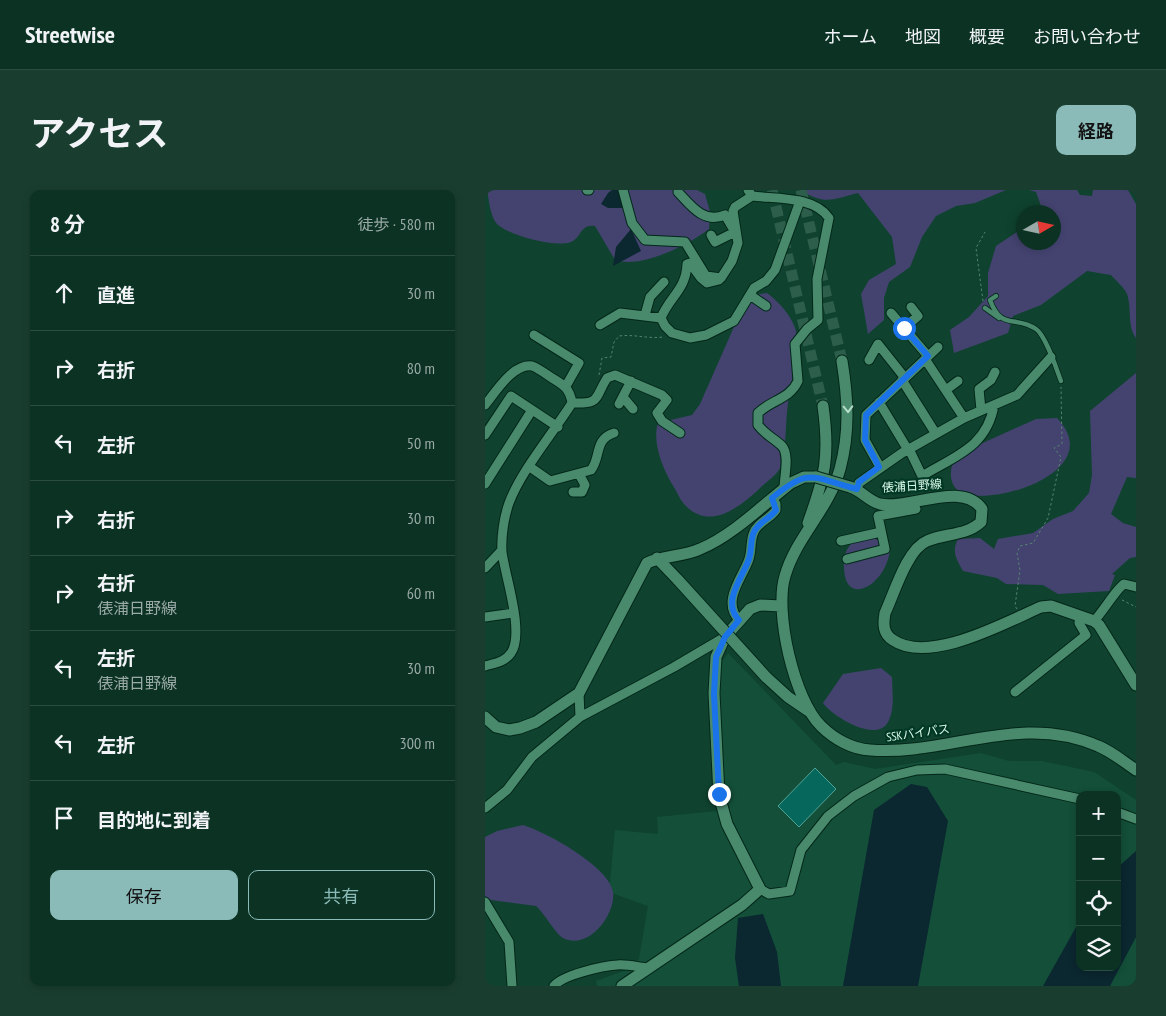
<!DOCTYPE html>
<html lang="ja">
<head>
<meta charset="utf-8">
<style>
  :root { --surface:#0b3223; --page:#193e30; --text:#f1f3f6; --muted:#9aaaa6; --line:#2b4d41; --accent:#8bbbb9 }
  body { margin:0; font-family:"PT Sans Narrow","Noto Sans JP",sans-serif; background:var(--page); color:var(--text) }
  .controls { position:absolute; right:15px; bottom:15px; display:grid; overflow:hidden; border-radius:10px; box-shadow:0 2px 8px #0003 }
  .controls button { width:45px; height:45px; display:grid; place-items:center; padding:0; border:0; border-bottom:1px solid var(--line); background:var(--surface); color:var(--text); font:25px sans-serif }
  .compass { position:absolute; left:531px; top:15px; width:45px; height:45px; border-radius:50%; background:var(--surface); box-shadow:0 2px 8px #0003; rotate:81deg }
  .stop { position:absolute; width:15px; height:15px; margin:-11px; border:4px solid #1a73e8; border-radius:50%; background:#fff }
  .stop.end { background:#1a73e8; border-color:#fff; box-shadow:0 1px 5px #0008 }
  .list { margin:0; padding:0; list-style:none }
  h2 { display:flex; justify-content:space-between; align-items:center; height:65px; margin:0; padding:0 20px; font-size:21px }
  h2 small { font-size:16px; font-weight:400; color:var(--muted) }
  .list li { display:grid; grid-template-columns:32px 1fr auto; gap:15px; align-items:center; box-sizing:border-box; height:75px; padding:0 20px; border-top:1px solid var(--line) }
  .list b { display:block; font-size:19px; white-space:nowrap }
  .list p { margin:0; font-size:16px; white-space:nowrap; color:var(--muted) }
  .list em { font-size:16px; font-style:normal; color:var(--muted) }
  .actions { display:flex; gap:10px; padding:15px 20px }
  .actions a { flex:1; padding:11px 0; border:1px solid var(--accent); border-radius:10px; text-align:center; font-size:18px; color:var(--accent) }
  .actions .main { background:var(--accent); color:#111 }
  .icon { flex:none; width:28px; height:28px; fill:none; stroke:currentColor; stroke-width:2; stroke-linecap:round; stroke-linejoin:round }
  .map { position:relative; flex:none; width:651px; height:796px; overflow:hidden; border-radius:10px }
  header { display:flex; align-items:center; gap:30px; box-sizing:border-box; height:70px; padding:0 25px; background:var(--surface); border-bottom:1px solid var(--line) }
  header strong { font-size:24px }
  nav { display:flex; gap:28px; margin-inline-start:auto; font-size:18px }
  .intro { display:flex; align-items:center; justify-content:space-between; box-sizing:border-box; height:120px; padding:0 30px }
  h1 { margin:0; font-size:35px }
  .button { padding:12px 22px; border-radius:10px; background:var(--accent); color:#111; font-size:18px; font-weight:700 }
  main { display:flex; gap:30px; padding:0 30px }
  aside { flex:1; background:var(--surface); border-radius:10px; box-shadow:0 2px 8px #0003 }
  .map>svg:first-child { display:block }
</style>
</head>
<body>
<header>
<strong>Streetwise</strong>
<nav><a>ホーム</a><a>地図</a><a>概要</a><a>お問い合わせ</a></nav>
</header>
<div class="intro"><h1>アクセス</h1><a class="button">経路</a></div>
<main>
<aside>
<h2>8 分<small>徒歩 · 580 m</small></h2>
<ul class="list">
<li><svg class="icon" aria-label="ahead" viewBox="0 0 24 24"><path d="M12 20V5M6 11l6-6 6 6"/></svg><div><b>直進</b></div><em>30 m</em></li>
<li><svg class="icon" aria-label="right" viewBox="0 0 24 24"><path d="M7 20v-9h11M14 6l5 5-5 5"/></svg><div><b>右折</b></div><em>80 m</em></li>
<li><svg class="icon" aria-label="left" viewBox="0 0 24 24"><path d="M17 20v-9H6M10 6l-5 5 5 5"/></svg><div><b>左折</b></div><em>50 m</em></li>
<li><svg class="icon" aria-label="right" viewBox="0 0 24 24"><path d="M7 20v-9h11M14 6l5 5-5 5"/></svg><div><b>右折</b></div><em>30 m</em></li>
<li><svg class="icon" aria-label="right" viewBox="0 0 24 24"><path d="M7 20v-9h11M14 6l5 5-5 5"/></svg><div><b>右折</b><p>俵浦日野線</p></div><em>60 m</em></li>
<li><svg class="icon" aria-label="left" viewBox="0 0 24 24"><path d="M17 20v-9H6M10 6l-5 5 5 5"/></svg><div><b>左折</b><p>俵浦日野線</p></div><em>30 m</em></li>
<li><svg class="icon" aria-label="left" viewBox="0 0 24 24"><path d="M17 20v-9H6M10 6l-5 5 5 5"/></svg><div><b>左折</b></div><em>300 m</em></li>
<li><svg class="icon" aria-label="arrive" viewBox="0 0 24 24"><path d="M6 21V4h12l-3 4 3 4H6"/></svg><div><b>目的地に到着</b></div></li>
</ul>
<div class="actions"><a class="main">保存</a><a>共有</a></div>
</aside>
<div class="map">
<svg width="651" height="796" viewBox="0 0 651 796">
  <rect width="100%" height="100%" fill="#0f432f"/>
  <!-- built -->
  <path fill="#134f39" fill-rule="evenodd" d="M243,463l108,112 8,-3 31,7 106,-16 28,8h33l52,11 42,28v186h-539l-1,-5 30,-11 13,-11 9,-53 -39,-14 6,-62 43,4 -1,-17 70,-7 -3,-21 -6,-113 3,-13zM595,605h37v172h-37z"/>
  <!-- green -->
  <path fill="#444370" d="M2,0h210l8,4 5,18 -1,17c-21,16 -68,40 -94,31l-20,-34c-15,-2 -13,11 -24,16 -15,6 -62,-6 -74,-18 -7,-8 -8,-24 -10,-34z
    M315,0h206l-31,13 -19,3 -20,10 -14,21 -12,30 -21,15 -5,16v22l-16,14 -7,-40 8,-14 27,-16 -4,-27 -34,-44c-27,7 -33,12 -58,-3z
    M544,0h48l3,5 12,1 1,-6h35l8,14v134c-9,-12 -4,-30 -9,-44 -3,-7 -11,-13 -16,-19l-24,-4 -46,34 -28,11 -5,17 -54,20 -4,-23 19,-13 19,-21v-23l8,-27 27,-18v14h30v-30h-14l2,-6 -5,-14z
    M282,103c11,8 23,21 28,35 8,21 -5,54 -7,75 -3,21 -1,45 -8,65 -3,7 -15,15 -21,21 -21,20 -51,42 -75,15 -5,-6 -8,-14 -12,-20 -10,-17 -20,-43 -14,-61l34,-8 8,-11 37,-84 18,-25z
    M651,183v105l-9,-1 -16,37 12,9 13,4v30l-6,1 -18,16 3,1 -6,16 -51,3 -15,-9 -37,-1 -9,-6 -34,-7c-6,-11 -12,-19 -5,-32l22,-1 14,11 4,-10 35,-6 20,-14 20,-8 16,-18 3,-18 -2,-64z
    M572,228c56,58 -88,97 -103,68 -6,-10 -2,-20 0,-30l82,-37z
    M388,347l17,11c-2,36 -45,61 -46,20 -1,-13 2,-18 10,-28z
    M396,478l11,9c0,13 3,30 -3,43 -10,25 -56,-3 -66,-17l20,-29z
    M38,635c23,7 87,42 90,67 3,23 -25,59 -50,46 -8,-5 -18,-24 -27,-32l-45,-6 -6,-4v-59l12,-6z"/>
  <!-- water -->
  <path fill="#0b2730" d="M127,0h6l5,18h-15l-7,-4 7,-11z
    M146,39l10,22 -28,15 3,-19z
    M426,594l16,3 21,34 -30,165h-75l31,-176z
    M651,661v86l-26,49h-67l37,-66v47h37v-99z
    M278,724l14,38 4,34h-42l-4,-28 3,-40z"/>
  <!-- building -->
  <path fill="#06675d" stroke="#51a195" d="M330,578l21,21 -37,38 -21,-21z"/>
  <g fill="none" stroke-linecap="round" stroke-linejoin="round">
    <!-- secondary-tunnel -->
    <path stroke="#2d5e4b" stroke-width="11" stroke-dasharray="11 5.5" stroke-linecap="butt" d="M287,0l51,216
      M316,0l41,171"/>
    <!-- lane casing -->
    <g stroke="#032719" stroke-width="6">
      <path id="lane" d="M511,106l-6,4c11,31 26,15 46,29 10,7 20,39 25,52
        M500,118l14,10"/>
    </g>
    <!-- street casing -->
    <g stroke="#032719" stroke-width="11">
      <path id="street" d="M102,0h2
        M138,0l9,33 13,17 40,2 21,34 15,2 11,-17 6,-18 -5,-32 2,-4 17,-11
        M263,0l4,6c24,3 62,0 77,22l-12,61 1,41 -11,9 -12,15 3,37c-8,18 -27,19 -40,32v12c7,10 16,13 24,21 8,9 2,31 2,42
        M193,2c13,14 26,32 47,23l10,17 -20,10 -4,-7
        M265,105l16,11
        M406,123l37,43
        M160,125l5,-18 14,-15
        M176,128c9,-22 25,-28 26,-54l3,-1 11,15 6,5 12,-3
        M115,135l20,-12 41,5 4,8 7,7 18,5 16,-3 28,-14 20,-33 12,-7 9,-11 25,-69
        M419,138l14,-12 -7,-9
        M49,145l45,28 -13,23
        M440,169l39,59
        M384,170l9,-16 27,34
        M417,190l34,54
        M461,200l12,-9
        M138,207l10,12
        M394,212l29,48
        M87,213c29,1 22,-4 35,-25l8,-3 47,20 5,5 -10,13 5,8 18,12
        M134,214l12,-23
        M0,215c10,-12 28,-42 47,-39 6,2 14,8 20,12 12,7 18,11 20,25 -19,30 -51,68 -63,100 -5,14 -8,34 -7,49 3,24 23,81 9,101 -6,9 -16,10 -26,13
        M496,220l-2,-21 12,-9 4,-8
        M0,245l26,-39 47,31
        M424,259l13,27c33,-20 65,-29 72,-71
        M45,277l20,14 41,-11c10,-12 3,-31 23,-37
        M395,277l-15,-27 1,-25 72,-68
        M0,294l47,-74
        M372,299l2,-6 43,-30 62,-35 53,-23 34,-38
        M88,302h9l3,-7 -6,-11
        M356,351l40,-9
        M362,369l38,-10 -7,-33 38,-7
        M0,378l17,-18
        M0,427l28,-4
        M254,430c-18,-19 4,-43 10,-61 3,-9 1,-19 5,-27 4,-10 16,-13 22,-22v-6l-4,-6
        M609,431c8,-8 23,-33 30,-37l12,3
        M530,502l71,-57 -7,-12 1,-7
        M94,503l1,24
        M0,618l22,-18 25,-33 48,-40 94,-50 51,-30
        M632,622l19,7
        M275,699l9,5 21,-3 11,-41 27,-34 26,-20 34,-19 29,-7 28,-1 135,30
        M0,712l24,40 3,44
        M69,796c8,-11 49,-20 63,-21 10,-1 21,2 31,3"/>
    </g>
    <!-- secondary casing -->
    <g stroke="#032719" stroke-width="13">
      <path id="secondary" d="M357,171c6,37 8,71 -2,108 -11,40 -44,68 -55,107 -11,35 9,124 36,150 13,13 31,23 49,24 78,6 150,-38 228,-4 13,5 26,16 38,24
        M365,297c11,3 18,14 30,17 29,6 82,-24 102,5l-1,13c-15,14 -36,11 -54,19 -20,8 -33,53 -42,72 -2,11 -2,21 8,27 36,25 113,-18 148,-33l10,-1 43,15 5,4 37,60
        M323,333c17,-47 22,-66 15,-117
        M172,368l21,22
        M281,487l22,20 22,15
        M0,527l11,10 13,3 11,-2 16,-6 43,-29 68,-130c17,-8 36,-6 53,-14 32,-13 64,-45 91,-66l13,-6h12
        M137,796l120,-81 18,-16 -33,-65 -8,-29 -5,-102 2,-36 9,-20 25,-28 10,-4 21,1"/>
    </g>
    <!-- path -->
    <path stroke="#578471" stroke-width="1" stroke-dasharray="2.5 2.5" stroke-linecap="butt" d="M498,111l-7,-53 9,-16
      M114,185l3,-17 9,-1 3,-15 5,-6c15,-2 29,3 44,1
      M637,410l14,7
      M532,419l-2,-3 5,-36 -3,-17 3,-7 13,-3 15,-25 13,-61 -7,-9 8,-4 -1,-57"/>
    <!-- lane -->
    <use href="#lane" stroke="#498a6d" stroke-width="4.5"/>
    <!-- street -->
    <use href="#street" stroke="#498a6d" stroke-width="9"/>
    <!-- secondary -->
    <use href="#secondary" stroke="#498a6d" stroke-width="11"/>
    <!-- secondary-bridge casing -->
    <g stroke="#032719" stroke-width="13" stroke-linecap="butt">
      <path id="secondary-bridge" d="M331,287l34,10
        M193,390l88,97"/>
    </g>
    <!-- secondary-bridge -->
    <use href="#secondary-bridge" stroke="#498a6d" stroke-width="11"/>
  </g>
  <!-- one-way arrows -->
  <defs><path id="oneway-chevron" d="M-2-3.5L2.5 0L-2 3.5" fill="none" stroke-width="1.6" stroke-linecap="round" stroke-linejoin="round" transform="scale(1.25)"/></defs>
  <use stroke="#b4dcc8" href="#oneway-chevron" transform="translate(363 219) rotate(89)"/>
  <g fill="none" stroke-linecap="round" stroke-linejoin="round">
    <!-- route -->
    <path stroke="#1a73e8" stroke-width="6" d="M234,604l-5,-100 2,-37 9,-20 14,-17c-18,-18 4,-43 10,-61 3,-9 1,-19 5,-27 4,-10 16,-13 22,-22l-4,-12c39,-32 40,-20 85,-9l2,-7 20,-15 -14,-27 1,-25 62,-59 -24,-28"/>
  </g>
  <g text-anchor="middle" stroke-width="4.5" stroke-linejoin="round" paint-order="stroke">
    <!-- street labels -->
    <g font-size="12" fill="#d7f8e7" stroke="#013825">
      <text transform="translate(427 296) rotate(-4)" y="4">俵浦日野線</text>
      <text transform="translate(433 543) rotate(-8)" y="4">SSKバイパス</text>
    </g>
  </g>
</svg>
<div class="controls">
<button>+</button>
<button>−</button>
<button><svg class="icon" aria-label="locate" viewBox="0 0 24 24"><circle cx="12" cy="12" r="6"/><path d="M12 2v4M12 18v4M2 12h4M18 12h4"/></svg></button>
<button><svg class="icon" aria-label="layers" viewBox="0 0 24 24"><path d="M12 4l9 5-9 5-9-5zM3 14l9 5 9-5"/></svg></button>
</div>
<svg class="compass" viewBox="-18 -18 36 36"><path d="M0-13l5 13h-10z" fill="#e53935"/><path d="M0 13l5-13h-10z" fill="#9aaaa6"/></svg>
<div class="stop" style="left:419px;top:138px"></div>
<div class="stop end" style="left:234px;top:604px"></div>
</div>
</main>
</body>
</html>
